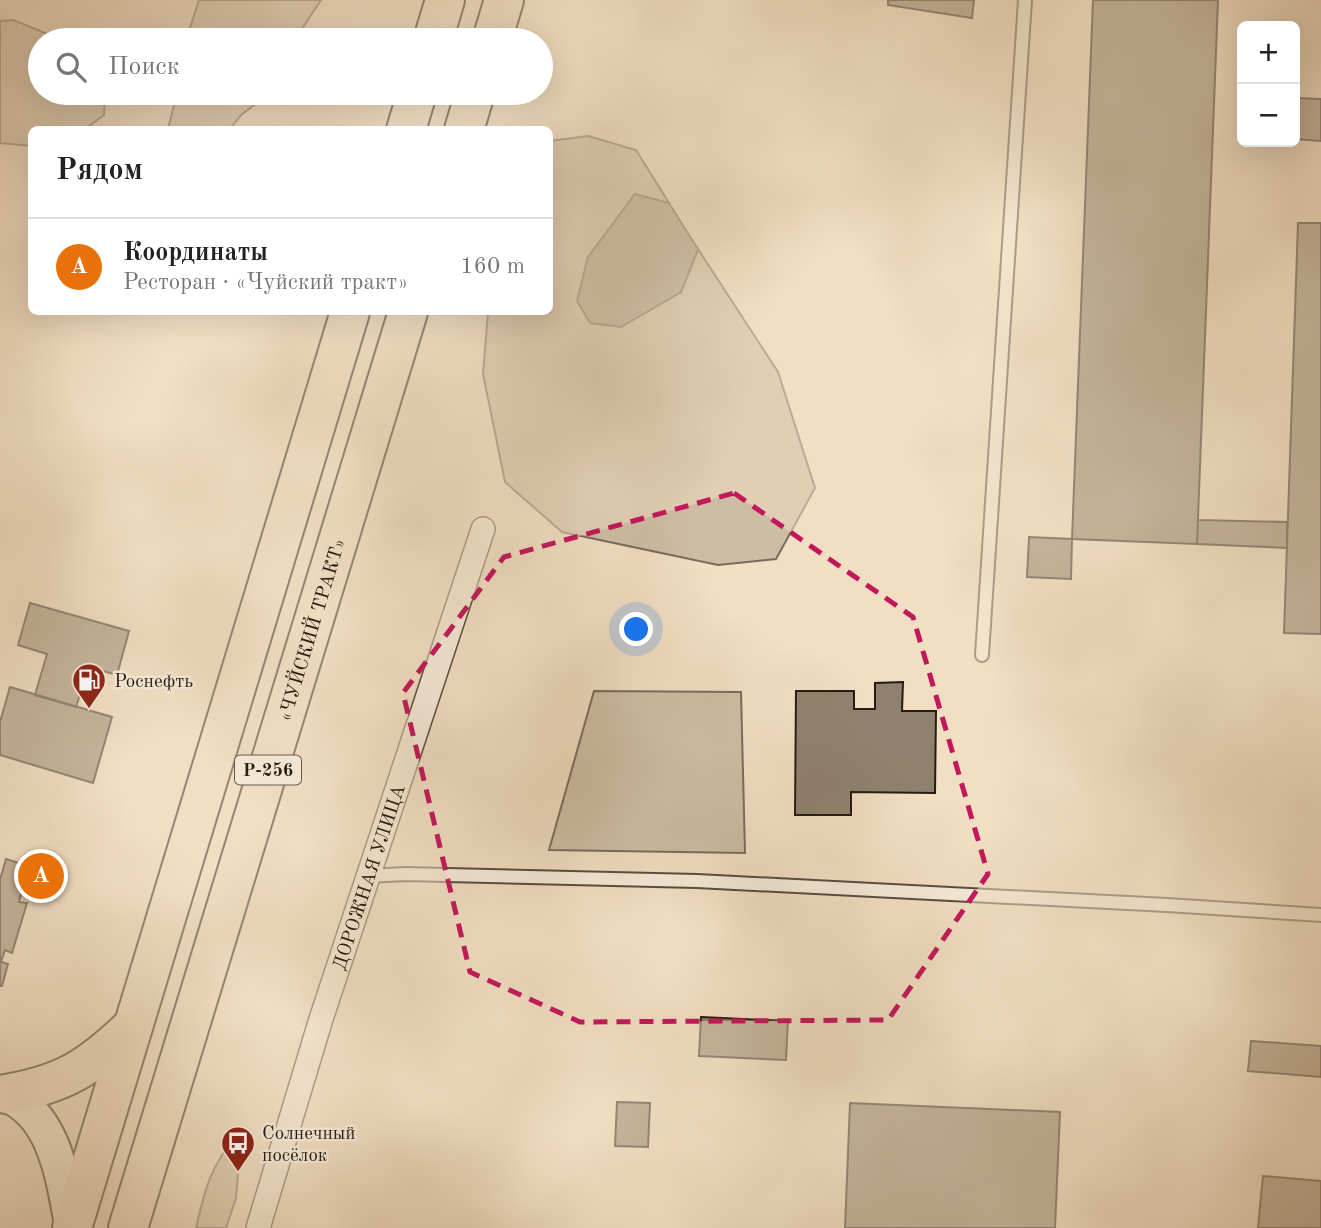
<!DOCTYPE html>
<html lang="ru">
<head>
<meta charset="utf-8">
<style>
  :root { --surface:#fff; --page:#f6f6f6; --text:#222; --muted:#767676; --line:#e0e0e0; --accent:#b45309 }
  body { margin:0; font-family:"Old Standard TT",serif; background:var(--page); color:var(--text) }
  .controls { position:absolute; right:21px; top:21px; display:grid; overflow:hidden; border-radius:10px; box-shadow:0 7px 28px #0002 }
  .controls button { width:63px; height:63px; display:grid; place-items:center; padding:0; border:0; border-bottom:2px solid var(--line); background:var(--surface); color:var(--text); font:35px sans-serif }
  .you { position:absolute; left:637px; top:630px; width:24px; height:24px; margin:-18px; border:5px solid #fff; border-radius:50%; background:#1a73e8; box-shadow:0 0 0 10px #1a73e833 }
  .badge { display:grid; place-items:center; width:46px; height:46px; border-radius:50%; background:var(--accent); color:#fff; font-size:23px; font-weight:700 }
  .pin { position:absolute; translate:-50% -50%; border:4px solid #fff; box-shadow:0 2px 7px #0006 }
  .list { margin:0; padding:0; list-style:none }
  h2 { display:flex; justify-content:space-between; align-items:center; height:91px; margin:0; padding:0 28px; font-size:30px }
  h2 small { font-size:23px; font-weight:400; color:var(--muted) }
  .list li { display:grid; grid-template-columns:46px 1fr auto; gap:21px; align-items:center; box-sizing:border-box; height:98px; padding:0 28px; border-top:2px solid var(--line) }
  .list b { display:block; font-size:26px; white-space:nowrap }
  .list p { margin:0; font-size:23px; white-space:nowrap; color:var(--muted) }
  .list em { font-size:23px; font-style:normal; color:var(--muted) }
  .icon { flex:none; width:38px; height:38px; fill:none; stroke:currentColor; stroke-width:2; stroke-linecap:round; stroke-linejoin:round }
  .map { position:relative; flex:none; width:1321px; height:1228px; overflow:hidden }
  .search { position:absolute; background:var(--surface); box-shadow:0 7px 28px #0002; left:28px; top:28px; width:525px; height:77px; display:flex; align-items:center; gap:18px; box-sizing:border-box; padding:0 24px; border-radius:38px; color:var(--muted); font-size:26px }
  .panel { position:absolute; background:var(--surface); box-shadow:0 7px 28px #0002; left:28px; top:126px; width:525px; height:189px; border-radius:10px }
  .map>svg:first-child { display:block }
</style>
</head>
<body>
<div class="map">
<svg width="1321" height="1228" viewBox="0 0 1321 1228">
  <rect width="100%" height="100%" fill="#f1dec3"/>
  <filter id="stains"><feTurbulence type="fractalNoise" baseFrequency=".00286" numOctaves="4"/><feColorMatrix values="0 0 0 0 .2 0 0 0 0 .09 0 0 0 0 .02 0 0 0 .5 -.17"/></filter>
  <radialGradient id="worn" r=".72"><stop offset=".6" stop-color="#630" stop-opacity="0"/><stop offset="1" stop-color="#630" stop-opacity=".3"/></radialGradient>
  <!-- green -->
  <path fill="#cebda5" stroke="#7a6c5c" stroke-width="2" d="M199,0h122l-21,32 -2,8h-112z
    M13,20l49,20h-22v53h65l-1,22 -19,14 -53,1 -1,16 -31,-3v-122z
    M177,93h93l-29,22 -11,14h-62z
    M588,136l48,14 33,53 -35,-8 47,97 17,-43 80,123 37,116 -39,71 -58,6 -156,-33 -57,-50 -22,-108 5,-62h62v-171z
    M594,691l147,1 4,161 -196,-3z
    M239,1131l10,9 -4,20 -7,13 -2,25 -10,30h-30c10,-44 15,-61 43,-97z"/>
  <!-- water -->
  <path fill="#ac9c87" stroke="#766958" stroke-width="2" d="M635,194l34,9 29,46 -17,43 -60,35 -31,-4 -13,-22 11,-44z"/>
  <!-- building -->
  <path fill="#90816e" stroke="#261c12" stroke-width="2" d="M888,0h86l-2,18 -84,-13z
    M1093,0h125l-21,544 -125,-5z
    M1295,98l26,1v42l-26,-2z
    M1298,223h23v411l-37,-1z
    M1198,520l89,2v26l-90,-4z
    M1029,537l43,2 -1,40 -44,-2z
    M30,603l99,28 -12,44 -28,-8 -13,40 -41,-12 12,-41 -29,-9z
    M903,682l-1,29h34l-1,82 -84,-1v23h-56l1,-124h58v18h21v-26z
    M10,687l102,30 -19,66 -93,-28v-33z
    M6,859l32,10 -7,24 -9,-2 -3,11 8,1 -15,50 -7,-3 -4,12 7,2 -6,22h-2v-106z
    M701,1017l87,4 -2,39 -87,-4z
    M1251,1041l70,5v31l-73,-6z
    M617,1102l33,1 -2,44 -33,-1z
    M850,1103l210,9 -5,116h-210z
    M1263,1176l58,5v47h-63z"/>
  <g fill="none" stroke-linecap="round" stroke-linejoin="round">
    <!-- lane casing -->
    <g stroke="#594c3e" stroke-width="16">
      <path id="lane" d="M982,655l43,-655
        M368,876l37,-2 292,7 470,24 154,10"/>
    </g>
    <!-- street casing -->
    <g stroke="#594c3e" stroke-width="26">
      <g id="street">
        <path id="s1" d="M258,1228l63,-209 162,-490"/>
      </g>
    </g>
    <!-- secondary casing -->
    <g stroke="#261c12" stroke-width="37">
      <path id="secondary" d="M0,1093c55,16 63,87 72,134"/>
    </g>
    <!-- highway casing -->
    <g stroke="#261c12" stroke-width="42">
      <g id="highway">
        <path d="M433,40l12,-40"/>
        <path d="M492,40l12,-40"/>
        <path d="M406,130l11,-37"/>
        <path d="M464,130l11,-37"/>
        <path d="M6,1094c59,-10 84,-27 127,-68"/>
        <path d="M72,1228l278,-916"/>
        <path id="s2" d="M128,1228l280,-916"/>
      </g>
    </g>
    <!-- lane -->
    <use href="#lane" stroke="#f6ead8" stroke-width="12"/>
    <!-- street -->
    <use href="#street" stroke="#f6ead8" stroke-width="23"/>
    <!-- secondary -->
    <use href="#secondary" stroke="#f6ead8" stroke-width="33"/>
    <!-- highway -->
    <use href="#highway" stroke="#f1dec3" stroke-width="38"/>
  </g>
  <!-- marked area -->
  <path d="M0 0H1321V1228H0ZM734,493l179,124 75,257 -100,146 -308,2 -110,-50 -67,-279 101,-136z" fill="#f1dec3" fill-opacity=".55" fill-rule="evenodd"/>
  <path fill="none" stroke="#c2185b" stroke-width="5" stroke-dasharray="14 9" stroke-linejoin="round" d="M734,493l179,124 75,257 -100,146 -308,2 -110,-50 -67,-279 101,-136z"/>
  <!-- icons -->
  <defs>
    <g id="fuel-pin" transform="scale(1.75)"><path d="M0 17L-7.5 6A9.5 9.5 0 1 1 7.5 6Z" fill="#8f2418" stroke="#f6ead8"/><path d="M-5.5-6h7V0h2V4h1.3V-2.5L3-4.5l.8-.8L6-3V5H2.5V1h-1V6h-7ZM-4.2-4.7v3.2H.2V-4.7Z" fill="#fff"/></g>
    <g id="bus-pin" transform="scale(1.75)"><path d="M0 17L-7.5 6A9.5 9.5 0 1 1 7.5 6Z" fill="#8f2418" stroke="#f6ead8"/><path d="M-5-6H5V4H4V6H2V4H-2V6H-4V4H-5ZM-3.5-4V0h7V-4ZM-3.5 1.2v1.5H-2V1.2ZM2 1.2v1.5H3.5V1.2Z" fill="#fff"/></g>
  </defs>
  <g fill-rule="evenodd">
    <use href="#fuel-pin" x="89" y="680"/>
    <use href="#bus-pin" x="238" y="1143"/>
  </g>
  <g text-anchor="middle" stroke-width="5" stroke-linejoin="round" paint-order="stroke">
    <!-- shield labels -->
    <rect fill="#f6ead8" stroke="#645a4d" stroke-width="2" x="235" y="755.5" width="66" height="29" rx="5"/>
    <g font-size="18" font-weight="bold" fill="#261c12">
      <text x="268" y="776">Р-256</text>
    </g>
    <!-- street labels -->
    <g font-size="19" fill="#261c12" stroke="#f6ead8">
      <text dy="7" stroke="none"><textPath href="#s2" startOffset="626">«ЧУЙСКИЙ ТРАКТ»</textPath></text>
      <text dy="7" stroke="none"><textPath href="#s1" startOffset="368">ДОРОЖНАЯ УЛИЦА</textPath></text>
    </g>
    <!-- poi labels -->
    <g font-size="19" fill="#261c12" stroke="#f6ead8" text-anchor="start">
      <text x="114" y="687">Роснефть</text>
      <text x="262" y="1139">Солнечный<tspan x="262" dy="22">посёлок</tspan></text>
    </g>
  </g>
  <rect width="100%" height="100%" filter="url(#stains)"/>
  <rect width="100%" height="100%" fill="url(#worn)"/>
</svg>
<div class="controls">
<button>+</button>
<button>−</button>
</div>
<div class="you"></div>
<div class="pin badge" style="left:41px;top:876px;background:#e8710a">A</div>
<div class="search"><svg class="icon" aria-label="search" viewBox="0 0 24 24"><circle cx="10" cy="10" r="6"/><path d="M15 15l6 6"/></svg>Поиск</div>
<section class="panel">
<h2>Рядом<small></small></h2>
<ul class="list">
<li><span class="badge" style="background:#e8710a">A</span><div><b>Координаты</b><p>Ресторан · «Чуйский тракт»</p></div><em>160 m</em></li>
</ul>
</section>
</div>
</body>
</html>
